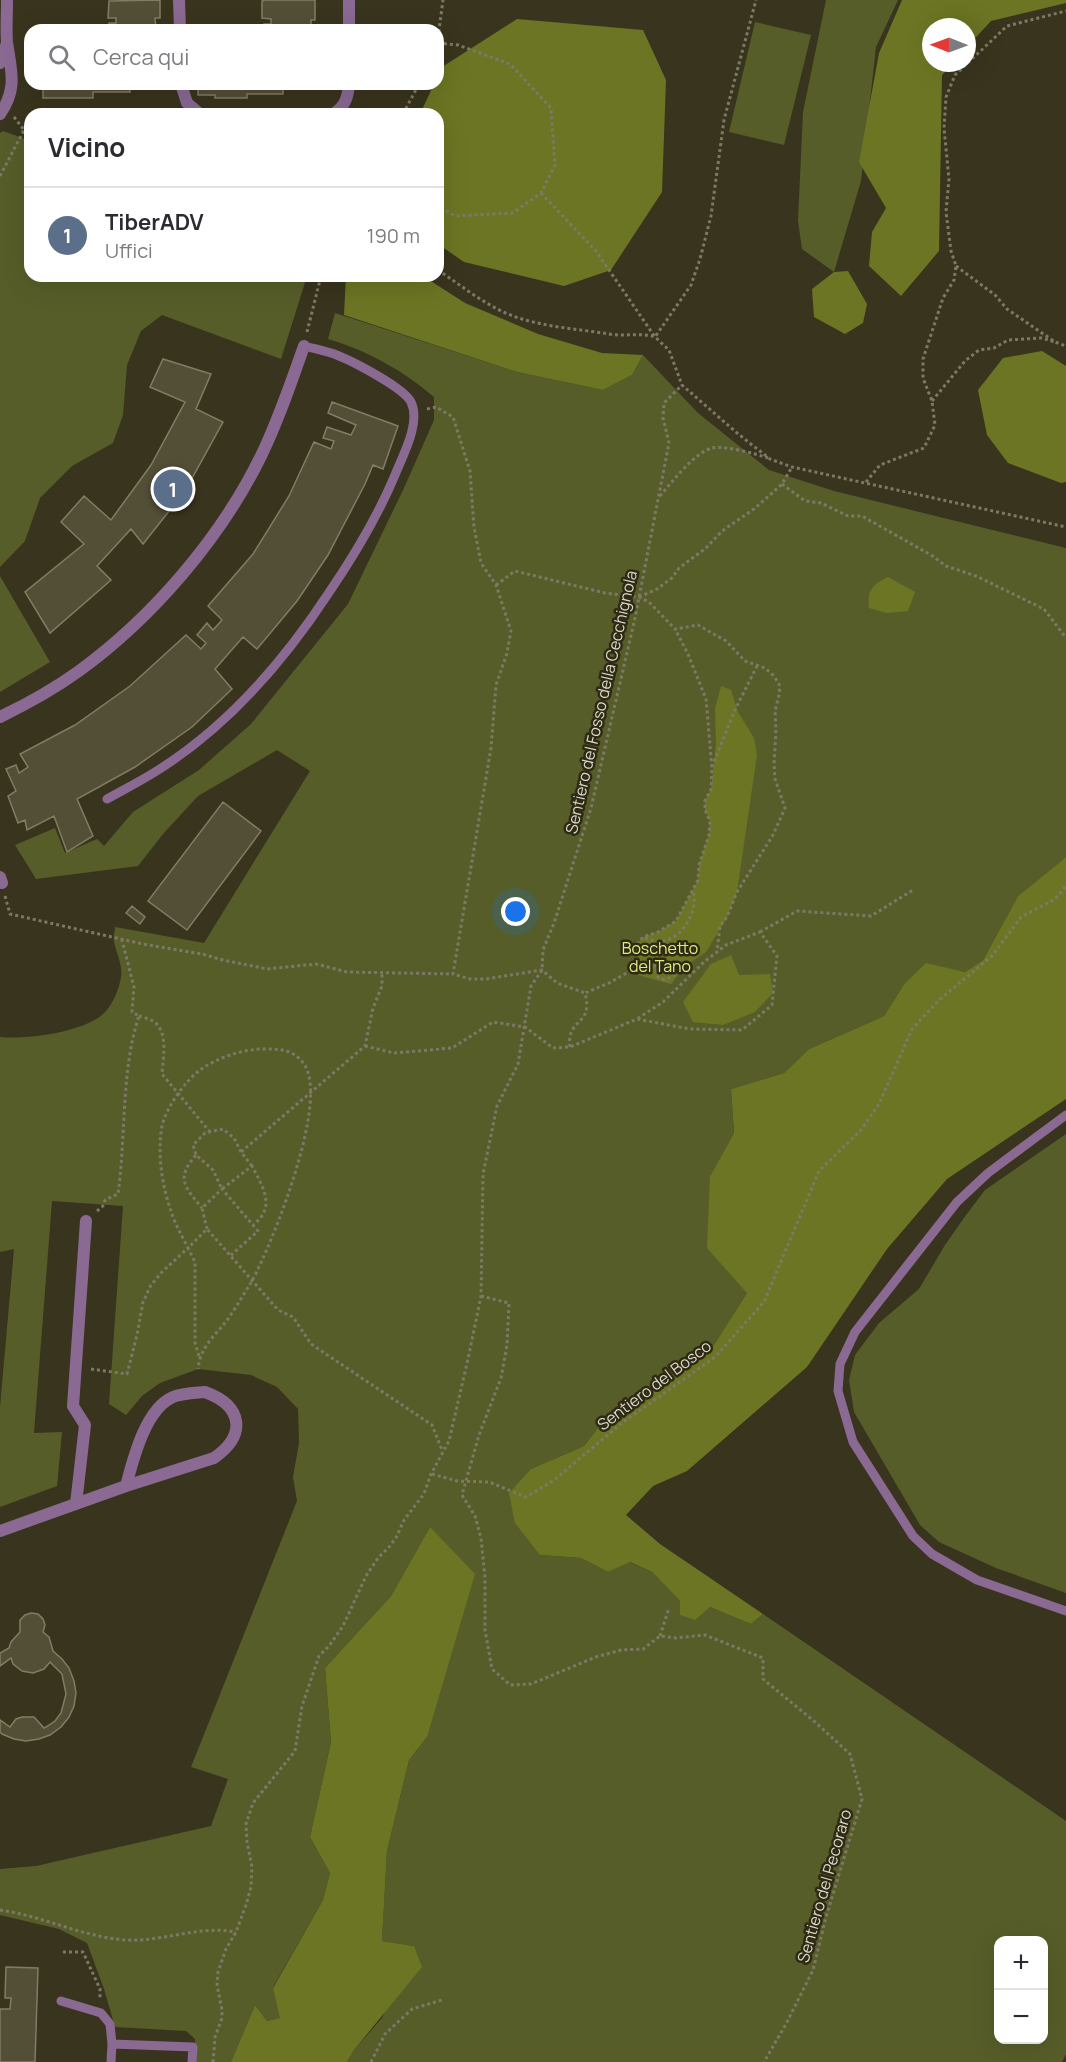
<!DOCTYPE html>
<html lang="it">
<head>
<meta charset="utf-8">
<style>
  :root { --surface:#fff; --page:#f2f2f3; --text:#2b2b33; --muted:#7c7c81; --line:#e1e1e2; --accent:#736b35 }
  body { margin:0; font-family:Manrope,sans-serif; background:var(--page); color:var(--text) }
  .controls { position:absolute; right:18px; bottom:18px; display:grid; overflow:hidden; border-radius:12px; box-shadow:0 6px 24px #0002 }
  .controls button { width:54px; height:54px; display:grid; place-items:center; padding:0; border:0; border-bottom:2px solid var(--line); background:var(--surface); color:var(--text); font:30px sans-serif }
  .compass { position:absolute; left:922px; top:18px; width:54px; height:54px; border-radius:50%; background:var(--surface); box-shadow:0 6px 24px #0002; rotate:271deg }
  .you { position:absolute; left:516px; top:912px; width:21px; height:21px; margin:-15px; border:4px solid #fff; border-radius:50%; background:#1a73e8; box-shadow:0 0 0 9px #1a73e833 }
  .badge { display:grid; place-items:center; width:39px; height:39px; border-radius:50%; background:var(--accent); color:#fff; font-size:20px; font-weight:700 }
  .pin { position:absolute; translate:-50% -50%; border:3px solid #fff; box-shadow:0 2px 6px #0006 }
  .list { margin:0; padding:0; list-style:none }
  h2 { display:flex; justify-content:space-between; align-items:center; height:78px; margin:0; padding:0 24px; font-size:26px }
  h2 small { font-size:20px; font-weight:400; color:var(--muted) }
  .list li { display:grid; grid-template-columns:39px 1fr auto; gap:18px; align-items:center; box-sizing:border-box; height:96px; padding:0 24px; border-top:2px solid var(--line) }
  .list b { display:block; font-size:22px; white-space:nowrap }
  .list p { margin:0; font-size:20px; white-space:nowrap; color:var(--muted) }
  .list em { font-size:20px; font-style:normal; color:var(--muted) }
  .icon { flex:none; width:33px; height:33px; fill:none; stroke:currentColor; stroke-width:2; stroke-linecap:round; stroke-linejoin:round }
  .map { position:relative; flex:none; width:1066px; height:2062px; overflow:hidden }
  .search { position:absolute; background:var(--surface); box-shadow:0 6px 24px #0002; left:24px; top:24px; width:420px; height:66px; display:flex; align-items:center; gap:15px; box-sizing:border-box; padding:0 21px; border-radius:18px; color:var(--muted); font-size:22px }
  .panel { position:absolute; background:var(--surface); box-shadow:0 6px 24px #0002; left:24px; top:108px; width:420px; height:174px; border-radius:18px }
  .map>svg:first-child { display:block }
</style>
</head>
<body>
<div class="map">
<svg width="1066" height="2062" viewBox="0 0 1066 2062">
  <rect width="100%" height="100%" fill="#39341d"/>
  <!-- green -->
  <path fill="#575d29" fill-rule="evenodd" d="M826,0h72l-22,47 -15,134 -27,91 -32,-23 -4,-28 5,-109z
    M755,22l56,13 -27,110 -55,-13z
    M3,131l22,8 5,-2v139h277l-26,83 -119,-44 -21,16 -14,34 -4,50 -10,28 -41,23 -32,32 -15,43 -25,26v-434z
    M335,313l182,59 86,18 29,-15 11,-20 55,58 71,57 65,21 232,57v309l-48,39 -35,64 -18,12 -39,-8 -22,20 -20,32 -75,33 -25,24 -53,16 3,44 -24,43 37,117 -37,58 -102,64 -24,31 -53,23 9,86 41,3 27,14 21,-10 23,10 28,29 30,6 41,17 12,-10 303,207v233l-4,8h-715l7,-12 28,-32 32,-72 -32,-5 5,-90 22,-91 18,-23 3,-210 -39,69 -66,72 6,74 -21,95 20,36 -7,27 -50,87 8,31 -14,3 -12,-16 -24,57h-36v-23l-9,-8 -71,-4 -11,-38 -17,-46 -28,-14 -59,-14v-46l36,-3 175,-40 17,-47 -37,-12 106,-266 -4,-24 6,-34 -1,-34 -21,-22 -26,-12 -53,-6 -38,14 -18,13 -16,19 -17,-11 14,-198 -71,-5 -18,232 28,-1 -5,54 -57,21v-100l14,-158 -14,3v-215c25,3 84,-5 103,-23 9,-8 16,-24 18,-37 2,-12 -5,-24 -7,-36 -1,-4 1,-10 1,-14l89,16 106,-172 -33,-21 -79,46 -35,38 -25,32 -102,13 -21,-34 40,-17 10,25 32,-14 7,7 29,-34 66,-42 52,-46 97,-120 56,-116 30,-68v-23c-30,-26 -68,-47 -106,-58zM998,1940h46v100h-46z
    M0,576l50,86 -50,30z
    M1066,1134v459l-70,-25 -57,-26 -19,-17 -66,-113 -5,-32 6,-25 24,-32 40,-34 26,-44 21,-30 19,-25z"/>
  <!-- forest -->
  <path fill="#6c7523" d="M902,0h164v3l-75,18 -24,26v-20h-36v36h22l-11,12 -3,176 -38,45 -32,-30 3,-34 14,-24 -27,-46 20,-109z
    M517,19l126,11 23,50 -4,112 -51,78 -47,16 -100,-24 -26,-18v-130h-18l14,-30h4v-8l4,-9z
    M848,271l19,33 -4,19 -18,11 -31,-17 -2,-28 22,-17z
    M346,276h77l42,27 73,31 64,19 41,2 -11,20 -29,15 -86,-18 -173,-57z
    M1042,351l24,15v116l-5,1 -53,-20 -21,-28 -9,-45 25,-32z
    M888,577l27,15 -7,19 -21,2 -18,-5c-2,-18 3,-23 19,-31z
    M721,686l10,4 7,22 16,26 3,17 -20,137 -10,25 -21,35 -21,14 -14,18 -33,-9 -3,-20 2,-11 6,-7 15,-5 18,-11 22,-41 1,-15 10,-30 1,-14 -5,-11v-9l6,-12 5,-45 -1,-35z
    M1066,857v242l-119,80 -60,70 -80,118 -120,104 -34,15 -27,29 34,29 103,70 -12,10 -41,-17 -15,13 -15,-5v-14l-28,-29 -22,-10 -22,10 -27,-14 -41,-3 -25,-32 -6,-30 22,-24 53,-23 24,-31 102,-64 37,-58 -40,-45 3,-72 24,-43 -3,-44 53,-16 25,-24 75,-33 20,-32 22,-21 39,9 18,-12 35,-64z
    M731,955l8,20 31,-1 3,19 -18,19 -32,13 -30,-3 -10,-20 28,-38z
    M430,1527l45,47 -48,163 -18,23 -22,91 -5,90 32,5 8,21 -68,83 -7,12h-116l24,-57 12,16 13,-3 -7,-30 50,-88 7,-27 -20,-36 21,-95 -6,-74 66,-72z"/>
  <!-- building -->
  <path fill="#534e36" stroke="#827c63" stroke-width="1.5" d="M160,0v18h-5l1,11 4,1h-51v-7h7v-5h-8l1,-17z
    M265,0h50v20h-4v7h3v3h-50v-6h7v-5l-9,-1v-17z
    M43,84h93l1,3h-8l1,5h-37v6h-50z
    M198,84h94v4h-9v6h-36v4h-32v-3h-17z
    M163,359l48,15 -15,35 27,13 -38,69 -42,53 -12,-15 -34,37 14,14 -61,53 -25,-41 59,-48 -23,-22 23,-26 27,24 40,-55 34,-63 -35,-15z
    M332,402l66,24 -15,43 -10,-4 -8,19 -37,71 -31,46 -40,48 -14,-12 -28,32 17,20 -40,38 -57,40 -58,32 16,37 -26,16 -13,-36 -27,14 -2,-10 -7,3 -10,-27 8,-5 -10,-22 10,-4 3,8 9,-6 -8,-13 55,-29 55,-39 56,-51 15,14 5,-6 -9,-8 10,-12 6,7 9,-10 -14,-14 45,-52 36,-58 25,-54 17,7 3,-8 -11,-3 4,-11 24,8 5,-10 -28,-12z
    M223,802l38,29 -74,99 -39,-29z
    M132,906l13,11 -5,7 -14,-11z
    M31,1613l7,1 5,5 2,6 -2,7 6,5 4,14 9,8 7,9 5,13 2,12 -2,13 -5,11 -8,10 -11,8 -11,4 -13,2 -12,-2 -12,-5 -2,-2v-12l10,7 6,-8 6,-2h12l10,11 2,-1 9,-6 6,-8 5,-19 -4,-20 -12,-12 -6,7 -11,4 -11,-2 -9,-7 -2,-6 -11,8v-13l9,-5 2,-6 9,-10v-12l5,-5z
    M6,1967l32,1 -3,94h-35v-53h10l1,-11h-6z"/>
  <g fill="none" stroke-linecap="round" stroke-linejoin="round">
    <!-- path -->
    <path stroke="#7d7966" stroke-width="3" stroke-dasharray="3 3" stroke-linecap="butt" d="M438,38l5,-38
      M438,43l20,2 52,19 41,44 4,57 -14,28 -28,20 -58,3 -17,-10
      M403,114l16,-30
      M14,117l10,13 6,4
      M0,176l24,-46
      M541,193l55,58 59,86 14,13 13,35 55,48 33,26 22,8 274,60
      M956,266l39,29 12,14 48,33 11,4
      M438,270c24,16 48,36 75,46 30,11 65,13 96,18 16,3 31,-2 46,3l36,-52 9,-26 11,-43 13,-96 32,-120
      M307,332l14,-56
      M932,401l33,-40 14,-11 15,-2 14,-8 33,-2 14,4
      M427,409l9,-2 17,10 17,54 4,56 7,36 15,22 15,46 -4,22 -11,32 -5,63 -38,226 17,5h16l56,-9 15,13 28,10
      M866,482l14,-17 44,-17 11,-23 -3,-24 -9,-23v-19l20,-61 11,-18 2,-14 -5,-15 -5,-39 3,-33 -5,-51 2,-31 9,-22 52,-49 59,-15
      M782,484l23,17 16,2 27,13h14l69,39 15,11 30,10 68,33 22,29
      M660,496c12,-14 34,-43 52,-48 12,-3 44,6 56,10
      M496,585l19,-14 90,22 34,4 10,5 26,27 23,-4 28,16 19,20 20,7 9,8 6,10 -1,9 -4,16 1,19 -2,34 1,15 10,29 -12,27 -36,57 -10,25 -7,9 -3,25
      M639,597l18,-8 15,-11 7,-10 27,-20 16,-17 32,-22 28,-25 10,-17
      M712,767l22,-55 23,-46
      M5,896l5,18 133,30 59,10 21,6 44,9 49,-5 31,8 106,2
      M760,932l37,-21 74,5 42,-26
      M645,938c29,14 52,-19 49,-45
      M636,962h12l8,5 2,10 7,3 19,-10h11
      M139,1016c4,1 10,3 14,5 16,10 10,37 9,53l48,58
      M365,1046l29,7 58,-5 41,-26 32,5 28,21 17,-1 67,-28 53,10 52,1 30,-25 5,-49 -17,-24 -34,13 -22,17 -41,40 -26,17
      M570,1047c-4,-30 24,-20 15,-54l24,-10 21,-12 6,-9 1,-18 6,-7 15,-5 18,-11 22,-41 1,-15 10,-30 1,-14 -5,-11v-9l6,-12 1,-21 -6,-69 -18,-45 -13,-25
      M241,1152l-7,-14 -11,-9 -18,4 -12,12 3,10 17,15 9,19 30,-23c11,21 24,41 2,58
      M196,1155c-21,24 -11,32 6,53
      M252,1166l-11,-14 124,-106 8,-38 9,-22v-13
      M97,1211l7,-6 1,-5 13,-6c8,-57 3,-125 21,-178l-7,-4 2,-25 -12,-47
      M207,1229l-5,-21 20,-19 36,42 -27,24
      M481,1296l28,7 -2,42 -6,33 -22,57 -17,60 13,21 6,22 4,40v52l7,39 18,16 21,-1 65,-27 25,-7 22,-1 17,-13 16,2 29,-3 58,23v21l52,43 35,32 12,45 -36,118 -13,53 -27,54 -22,38
      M199,1356l-4,-13v-81l-7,-14 19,-19 71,81 15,7 18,27 121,81 10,25
      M91,1369l36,5 10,-39 6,-33 8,-17 12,-14 25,-23c-6,-12 -13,-24 -17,-37 -9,-25 -14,-58 -9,-85 4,-18 23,-45 38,-56 17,-12 42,-21 64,-21 16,0 29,0 40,15 26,37 -32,180 -52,217 -7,11 -14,23 -22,35 -12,18 -30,29 -32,53
      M432,1474l25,7 32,1 37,15 27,-16 69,-58 93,-66 49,-55 55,-131 42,-41 18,-26 33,-75 27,-29 53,-44 29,-39 34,-18 11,-13
      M660,1636l9,-28
      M0,1910c43,6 82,27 126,30 37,2 73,-15 110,-8
      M63,1952h20l17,37v10
      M213,2062l2,-25 7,-19v-8l-5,-25 1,-13 8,-23 10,-17 10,-27 5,-18 1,-20 -5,-25 -1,-18 7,-21 42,-52 7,-45 17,-50 10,-10 14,-20 23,-50 12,-18 12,-12 7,-10 7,-16 20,-26 7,-20 18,-33 19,-82 13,-63 2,-122 14,-68 21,-42 13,-78 11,-16 1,-20 11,-27 37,-115 44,-190 34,-175 -6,-25 1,-15 18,-18
      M371,2062l14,-28 27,-25 30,-9"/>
    <!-- lane -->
    <path stroke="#8a6993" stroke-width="9" d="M107,799c16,-9 32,-17 48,-27 71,-44 127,-108 173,-178 26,-38 49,-76 67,-119 8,-20 26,-52 16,-73 -7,-14 -57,-40 -72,-46 -12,-5 -24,-7 -35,-10
      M1066,1115l-78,58 -31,29 -102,130 -15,32 -2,27 15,51 60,94 19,18 45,26 89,31
      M61,2001l40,12 9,11 2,20
      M111,2062l1,-18 81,3 -1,15"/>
    <!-- street -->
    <path stroke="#8a6993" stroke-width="12" d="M179,0l1,30
      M349,30v-30
      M0,63l7,-20
      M181,84l6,19 13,11
      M0,114c18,-26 11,-43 7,-72 -1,-13 0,-28 0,-42
      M333,114c12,-7 15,-17 16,-30
      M0,717c27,-13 54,-28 79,-46 73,-53 142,-133 182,-215 17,-35 30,-73 43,-110
      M0,877l2,6
      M205,1392c38,14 42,43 9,66l-88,28c7,-26 19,-77 47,-89 10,-4 22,-4 32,-5z
      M76,1504l9,-79 -12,-19 13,-185
      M0,1531l126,-45"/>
  </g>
  <g text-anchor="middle" stroke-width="5" stroke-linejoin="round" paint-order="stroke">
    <!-- street labels -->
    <g font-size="16" fill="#dad8ca" stroke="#2f2a14">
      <text transform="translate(601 702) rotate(-77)" y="6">Sentiero del Fosso della Cecchignola</text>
      <text transform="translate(654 1385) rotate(-37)" y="6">Sentiero del Bosco</text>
      <text transform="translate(824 1886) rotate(-74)" y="6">Sentiero del Pecoraro</text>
    </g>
    <!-- park labels -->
    <g font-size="16" fill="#deec7f" stroke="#2f2a14">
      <text x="660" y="954">Boschetto<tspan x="660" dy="18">del Tano</tspan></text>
    </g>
  </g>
</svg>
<div class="controls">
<button>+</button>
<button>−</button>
</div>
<svg class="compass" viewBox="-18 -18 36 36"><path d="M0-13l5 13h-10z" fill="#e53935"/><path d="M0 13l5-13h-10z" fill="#7c7c81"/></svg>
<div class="you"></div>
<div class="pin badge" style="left:173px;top:489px;background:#5c6f8a">1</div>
<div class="search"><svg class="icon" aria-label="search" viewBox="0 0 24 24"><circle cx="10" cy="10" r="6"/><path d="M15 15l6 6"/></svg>Cerca qui</div>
<section class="panel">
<h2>Vicino<small></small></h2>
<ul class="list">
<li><span class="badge" style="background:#5c6f8a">1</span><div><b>TiberADV</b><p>Uffici</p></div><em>190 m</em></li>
</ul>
</section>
</div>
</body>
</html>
